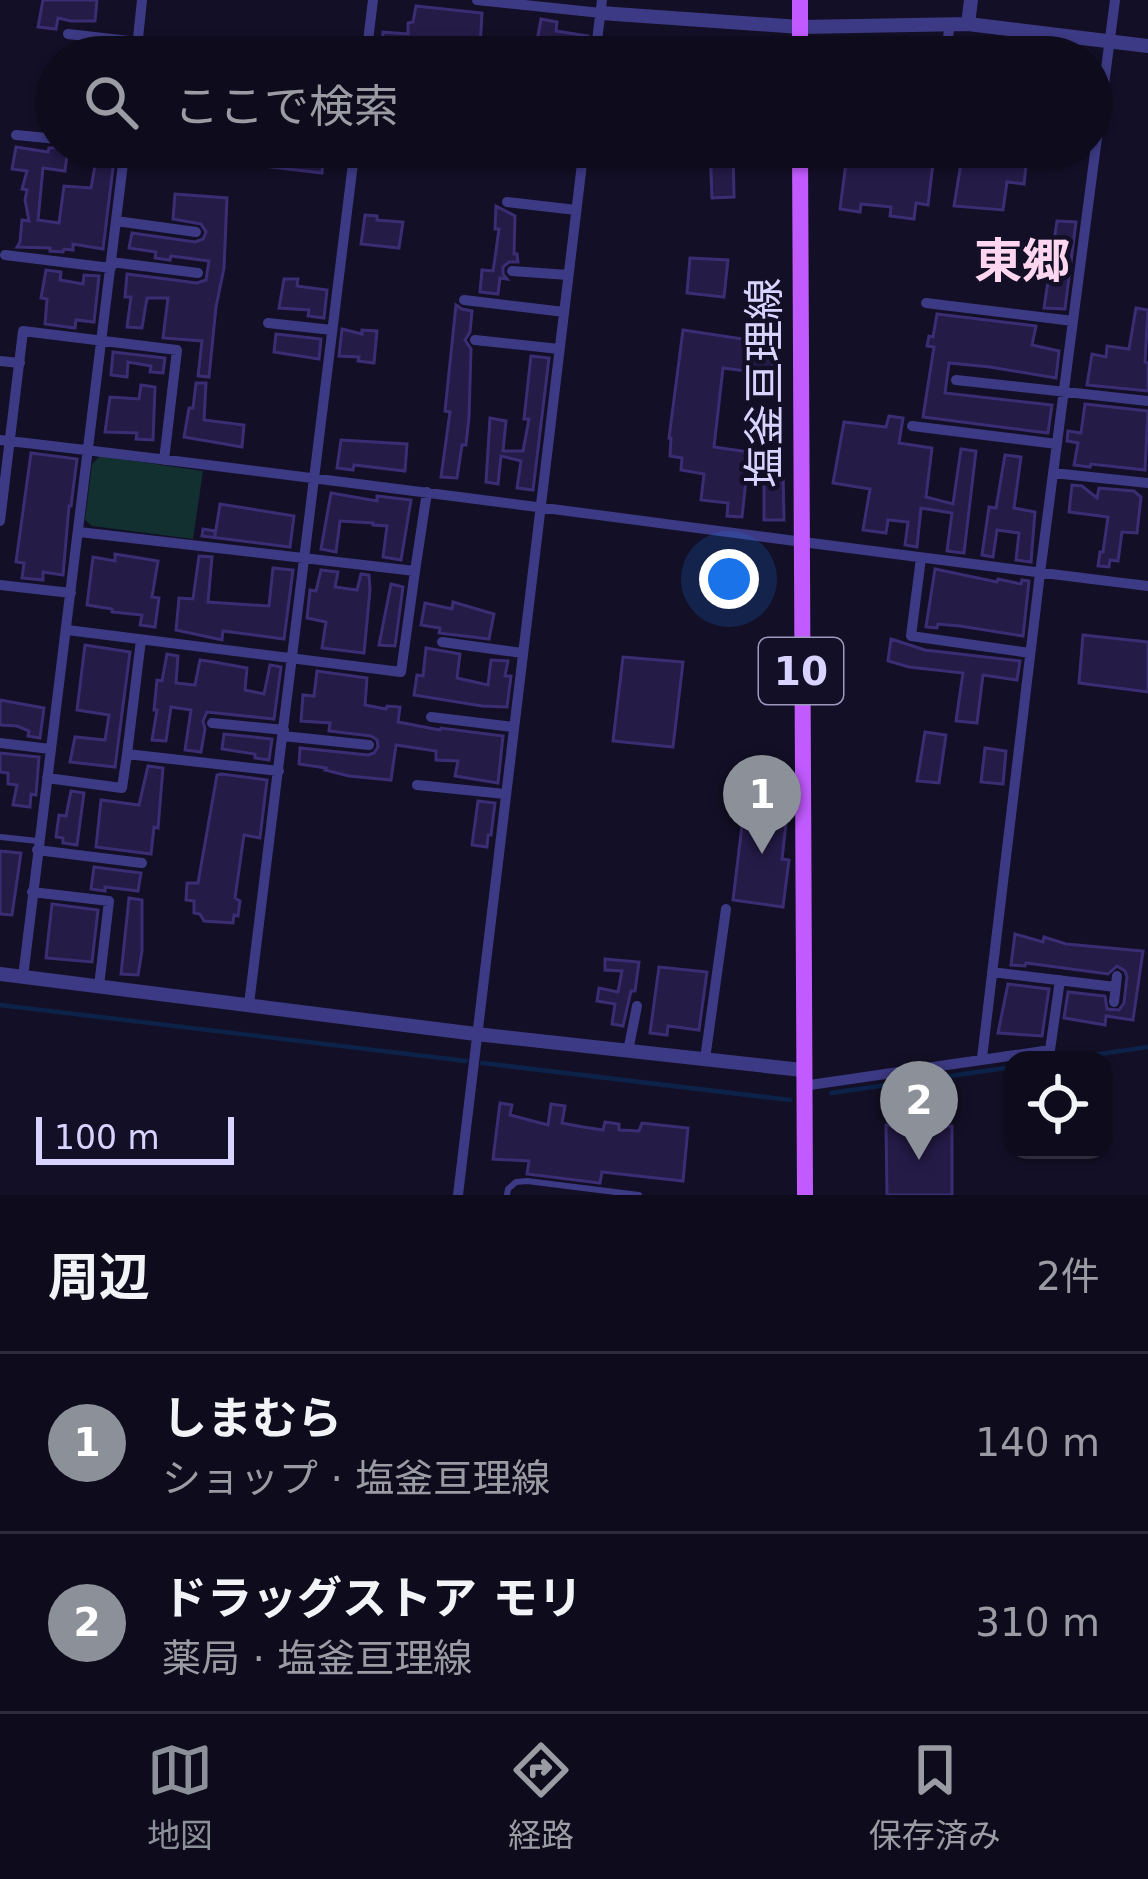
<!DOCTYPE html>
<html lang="ja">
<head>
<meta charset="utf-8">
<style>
  :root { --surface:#0e0b1c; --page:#171425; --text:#f1f3f6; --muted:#9b9ba3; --line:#2e2b3b; --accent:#8c9099 }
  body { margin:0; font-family:"DejaVu Sans","Noto Sans JP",sans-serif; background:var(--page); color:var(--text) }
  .controls { position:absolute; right:36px; bottom:36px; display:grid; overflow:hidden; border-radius:24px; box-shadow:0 3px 9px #0004 }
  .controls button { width:108px; height:108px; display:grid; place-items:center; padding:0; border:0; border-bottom:3px solid var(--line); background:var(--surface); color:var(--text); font:60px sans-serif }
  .scale { position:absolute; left:36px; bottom:30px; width:198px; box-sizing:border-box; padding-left:12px; border:6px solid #d9d4ff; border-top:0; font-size:33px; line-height:42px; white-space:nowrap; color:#d9d4ff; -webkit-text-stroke:9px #130f26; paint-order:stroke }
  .you { position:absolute; left:729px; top:579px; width:42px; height:42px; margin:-30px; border:9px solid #fff; border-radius:50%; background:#1a73e8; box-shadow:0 0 0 18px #1a73e833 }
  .badge { display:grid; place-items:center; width:78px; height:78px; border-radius:50%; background:var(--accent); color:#fff; font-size:39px; font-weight:700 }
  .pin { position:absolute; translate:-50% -99px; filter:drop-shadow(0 3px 6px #0008) }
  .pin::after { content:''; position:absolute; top:63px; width:42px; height:36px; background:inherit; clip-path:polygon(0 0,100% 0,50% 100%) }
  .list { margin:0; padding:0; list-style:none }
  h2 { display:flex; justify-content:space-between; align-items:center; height:156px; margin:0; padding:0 48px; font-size:51px }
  h2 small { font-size:39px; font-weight:400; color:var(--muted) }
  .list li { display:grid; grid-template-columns:78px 1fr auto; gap:36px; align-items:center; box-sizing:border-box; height:180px; padding:0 48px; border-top:3px solid var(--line) }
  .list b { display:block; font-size:45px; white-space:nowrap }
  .list p { margin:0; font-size:39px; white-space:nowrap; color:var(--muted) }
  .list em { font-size:39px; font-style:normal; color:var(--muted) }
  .icon { flex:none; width:66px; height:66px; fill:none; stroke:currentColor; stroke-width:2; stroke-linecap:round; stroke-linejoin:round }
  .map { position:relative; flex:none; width:1148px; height:1195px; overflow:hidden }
  .search { position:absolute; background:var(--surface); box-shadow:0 3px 9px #0004; left:36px; right:36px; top:36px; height:132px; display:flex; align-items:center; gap:30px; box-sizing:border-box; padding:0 42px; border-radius:66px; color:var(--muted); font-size:45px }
  .sheet { height:516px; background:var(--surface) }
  nav { display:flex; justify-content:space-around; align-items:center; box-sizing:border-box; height:168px; border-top:3px solid var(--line); background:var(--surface); font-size:33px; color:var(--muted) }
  nav a { display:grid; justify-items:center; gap:6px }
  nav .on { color:var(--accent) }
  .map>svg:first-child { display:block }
</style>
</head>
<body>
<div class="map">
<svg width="1148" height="1195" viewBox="0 0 1148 1195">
  <rect width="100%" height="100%" fill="#130f26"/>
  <!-- green -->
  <path fill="#12302f" d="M100,456l103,15 -10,68 -101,-13 -7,-6 7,-56z"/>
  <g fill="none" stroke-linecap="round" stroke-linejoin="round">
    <!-- stream -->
    <path stroke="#0c2248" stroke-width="4.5" d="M0,1005l466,56
      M1058,1060l90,-13
      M482,1063l308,37
      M831,1093l182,-26"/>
  </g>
  <!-- building -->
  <path fill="#241b47" stroke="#3b2d73" stroke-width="3" d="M43,0h54l-2,21h-24l-13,-3 -2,11 -18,-2z
    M416,6l66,7 -2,35 20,2v7h-119l2,-25 25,2v-11l5,-1z
    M541,19l16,3 -1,9 32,5 -3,21h-51z
    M16,147l32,5 1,-4 19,-1 -3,24 -22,-3 -5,52 21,3 5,-37 27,2 7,-39 17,3 -12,97 -30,-5v6l-9,-1 -1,3 -13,-1v-3l-33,-1 3,-5 2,-22 7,1 -4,-21 2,-10 -5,-1 5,-18 -15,-2z
    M248,147h76l-2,26 -76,-9z
    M710,147h23l1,50 -22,1z
    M848,147h87l-7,58 -12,-2 -2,16 -24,-3 1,-9 -30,-3 -1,8 -20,-3z
    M962,157l64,9 -2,18 -17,-2 -4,28 -49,-4z
    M175,194l52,4 -3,70 -8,39 -7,70 -11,-1 4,-35 -39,-3 5,-40h-21l-5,30 -15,-1 4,-30h-6l2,-23 70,9 9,-3 3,-19 -38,-5 -1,4 -15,-2 1,-6 -27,-4 3,-15 63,9 8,-3 3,-7 -5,-8 -28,-5z
    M496,206l19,10 -1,38h3l1,8h-9l-6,5v7l4,5 -7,-1 -2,16 -18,-2 2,-22 11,1 2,-13 4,-29h-4z
    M365,215l12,1v4l26,2 -4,26 -38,-4z
    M1057,221l19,1 -11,87 -21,-1z
    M690,258l38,2 -4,37 -37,-4z
    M46,270l15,2 -1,8 23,4 1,-9 15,1 -5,46 -18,-2 -1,8 -30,-4 2,-25 -6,-1z
    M284,279h14l-1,7 30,4 -3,28 -16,-2 1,-6 -30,-2z
    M456,305l6,4 10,2 -2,21 -5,8 6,9 -2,68 -3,28h-4l-5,33 -16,-1 9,-65 -5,-1z
    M1136,308l12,2 -3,52 3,1v28l-61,-6 5,-31 14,3 1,-11 22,3z
    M937,314l99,12 -4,19 27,6 -3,27 -66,-11 -41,-4 -4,30 107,12 -4,28 -125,-16 11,-70 -7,-1 2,-10 4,1z
    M342,329l20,5v-4l15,1 -3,32 -16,-2 1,-4 -20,-1z
    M683,330l92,14 -4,32 11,2 -3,12 -27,-3 2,-15 -31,-4 -9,79 35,5 -7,65 -15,-1 1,-13 -27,-3 3,-26 -23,-4 1,-12 -12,-2 1,-18h-2z
    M276,334l45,5 -2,20 -45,-7z
    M113,352l52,6 -2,15 -13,-1 1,-6 -23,-4 -1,15 -16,-2z
    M531,356l18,2 -16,132 -16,-2 4,-27 -20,-5 -3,28 -12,-2 4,-64 16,3 -3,30h20l6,-32h-5z
    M196,383h10l-2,37 40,5 -2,22 -58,-10 5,-29h4z
    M141,385l14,2 -2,53 -17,-1 1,-6 -32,-1 5,-35 29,2z
    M1085,404l63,7 -3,59 -54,-6 -1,3 -16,-2 4,-22 -11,-2 1,-10 13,2z
    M889,416l14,2 -4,25 33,5 -6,49 27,7 8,-55 15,2 -12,102 -17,-2 5,-38 -31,-5 -4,39 -12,-2 3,-23 -20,-2 -2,13 -23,-3 7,-41 -37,-6 11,-61 42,5z
    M341,440l66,4 -2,27 -51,-6 -1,5 -16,-2z
    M31,453l46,6 -6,47h-2l-6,69 -20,-3v8l-21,-2 2,-15 -8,-1z
    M1005,455l16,2 -7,51 21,4 -4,50 -15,-2 3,-27 -22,-3 -4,27 -11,-2 7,-48 7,1z
    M764,469l19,1 1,50h-20z
    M1072,485l10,1 15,12 2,-10 35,3 7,6 -4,36 -15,-1 -4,29 -8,-1 -1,7 -11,-1 2,-14h3l5,-35 -39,-5z
    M331,493l46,8v-5l34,4 -10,60 -18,-3 4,-31 -14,-1v-2l-33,-2 -4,31 -15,-3z
    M220,504l74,12 -4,31 -88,-11 1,-7 12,2v5z
    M115,554l43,7 -6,36 7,1 -4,29 -15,-2 2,-10 -30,-3v-3l-25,-4 6,-48 22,4z
    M199,556l13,1 -4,45 61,4 4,-38 20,2 -9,69 -61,-8 -1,9 -46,-10 3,-32 14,1z
    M935,569l62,13 1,-3 23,5 1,-4 7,1 -6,55 -63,-10 -22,-2 -1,4 -11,-1z
    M321,570l17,2 -3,15 22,3 4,-16 8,1 1,15 -6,63 -42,-5 4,-26 -19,-4 3,-28 6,1z
    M391,584l12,3 -8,59 -16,-1z
    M453,602l41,12 -5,25 -50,-6 1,-5 -19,-3 4,-22 27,6z
    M1083,635l65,7v50l-69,-9z
    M891,639l34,11 95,11 -3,19 -34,-5 -6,48 -21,-2 7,-48 -54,-6 -21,-6z
    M85,645l45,7 -15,115 -45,-5 5,-25 30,3 4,-25 -32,-5z
    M426,648l34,6 -3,24 31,7 3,-25 17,1 -3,15h6l-4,31 -25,-1 -68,-11 3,-20 6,1z
    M167,654l11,2 -2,27 19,2 5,-25 14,2 33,6 -2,22 19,4 6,-29 11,2 -7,52 -67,-7 -4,9 2,8 -4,23 -16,-2 6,-40 -20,-3 -5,34 -14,-1 5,-30h-3l3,-30 5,1z
    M623,657l60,5 -10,85 -60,-6z
    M317,671l50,7 -2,27 21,4 1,-3 13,1 -2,15 42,8 1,-2 62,8 -5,47 -43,-7 3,-15 -22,-1v-9l-40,-6 -5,35 -42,-4 -24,-6 1,-2 -27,-4 1,-16 68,7 6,-2 4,-6 -1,-7 -6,-4 -42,-5 1,-8 -29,-2 2,-26 11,1z
    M0,700l44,8 -4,30 -12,-2 1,-5 -12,-5 -17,-1z
    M925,732l21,3 -7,48 -22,-2z
    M224,734l48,5 -3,21 -14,-2v-4l-33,-5z
    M985,748l21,3 -3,33 -22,-2z
    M0,753l39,4 -3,38 -5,-1 -1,13 -17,-2 4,-20 -9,-1v-11l-8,-1z
    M148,766l15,2 -5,60 -4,-1 -3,27 -55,-7 5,-47 38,5z
    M221,774l46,6 -7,58 -16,-3 -9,63 5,3 -2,15 -4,-1 -1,8 -29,-2 -4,-7 -6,-1v-12l-8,-1 1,-17h11l19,-108z
    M71,791l13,2 -7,52 -14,-2v-5l-7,-1 3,-22 7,1z
    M478,801l17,2 -4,32h-3l-1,12 -15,-2z
    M744,809l43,6 -5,44 7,1 -6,47 -50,-7z
    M0,851l21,2 -9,62 -12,-1z
    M94,867l47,6 -3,18 -33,-4v4l-14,-2z
    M129,898l13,2v51l-4,24 -17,-1z
    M52,904l46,6 -6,52 -46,-4z
    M1015,934l28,8 1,-5 22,7 77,7 -10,69 -27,-4 -1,9 -41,-7 4,-26 37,4 2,13 12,1 5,-7 3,-26 -2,-6 -8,-5 -9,8 -82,-11 -1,3 -14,-1z
    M605,959l34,3 -4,29h-4l-8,35 -11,-2 3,-20 -18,-3 2,-13 19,4 4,-21 -17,-1z
    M659,967l48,5 -8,58 -31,-4 -1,9 -17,-2z
    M1008,984l41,5 -7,47 -44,-3z
    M500,1103l12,2 -2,10 38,10 3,-21 14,2 -3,17 21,4 20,3 2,-8 14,2v6l20,1 3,-8 46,5 -5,53 -81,-9 -2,11 -73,-9 2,-13 -36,-2z
    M886,1125l66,1v69h-65z"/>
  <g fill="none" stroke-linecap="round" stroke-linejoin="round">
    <!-- service -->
    <path stroke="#3d3a85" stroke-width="6" d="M0,837l38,4
      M507,1195l1,-6 8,-7 11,-1 112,14"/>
    <!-- minor -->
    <path stroke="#3d3a85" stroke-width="10" d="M477,0l124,13
      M68,34l70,8
      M136,57l6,-57
      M366,57l7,-57
      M595,57l7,-57
      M945,57l5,-33
      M16,135l41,4
      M148,147l71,11
      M507,202l69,8
      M116,221l80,11
      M5,255l106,13
      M111,262l87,11
      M512,271l56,4
      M464,300l100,12
      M926,303l147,18
      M268,323l64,7
      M475,340l84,9
      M0,361l20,2
      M956,380l192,21
      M912,426l145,18
      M0,440c383,44 765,99 1148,146
      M1053,473l95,10
      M0,521l23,-190 154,19 -13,110
      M79,532l336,39 12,-79
      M921,558l-10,78 119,17
      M0,585l71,8
      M67,630l334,42 14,-101
      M141,640l-14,114 152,17
      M442,642l80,11
      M431,717l82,10
      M212,723l72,7
      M283,736l86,9
      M0,743l50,6
      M47,778l75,10 5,-34
      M417,785l88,9
      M37,850l105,13
      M32,892l77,9 -10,85
      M992,972l123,15
      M23,977l102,-830
      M1114,1002l3,-26
      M249,1004l106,-857
      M628,1051l9,-45
      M982,1058l58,-485 75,-573
      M705,1059l21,-150
      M803,1086l247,-36 10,-70
      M458,1195l126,-1048"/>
    <!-- tertiary -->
    <path stroke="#3d3a85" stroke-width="14" d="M601,13l199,14 168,-3 180,22
      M968,24l3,-24
      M0,974l476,60 326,36"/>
    <!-- primary -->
    <path stroke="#c25bff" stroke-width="16" d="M800,0v57
      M800,147l5,1048"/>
  </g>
  <g text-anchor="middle" stroke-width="9" stroke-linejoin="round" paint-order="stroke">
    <!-- shield labels -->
    <rect fill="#130f26" stroke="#9e99be" stroke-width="3" x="759" y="638" width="84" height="66" rx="9"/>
    <g font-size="39" font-weight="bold" fill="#d9d4ff">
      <text x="801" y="685">10</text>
    </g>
    <!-- street labels -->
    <g font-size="42" fill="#d9d4ff" stroke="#130f26">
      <text transform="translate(764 383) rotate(-90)" y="15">塩釜亘理線</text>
    </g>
    <!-- quarter labels -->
    <g font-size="48" font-weight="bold" fill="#ffd6f0" stroke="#130f26">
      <text x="1022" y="278">東郷</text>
    </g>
  </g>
</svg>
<div class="controls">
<button><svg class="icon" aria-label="locate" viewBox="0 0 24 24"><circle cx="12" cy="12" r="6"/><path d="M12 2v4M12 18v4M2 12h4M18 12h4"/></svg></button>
</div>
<div class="scale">100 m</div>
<div class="you"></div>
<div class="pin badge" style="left:762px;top:854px">1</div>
<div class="pin badge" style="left:919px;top:1160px">2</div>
<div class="search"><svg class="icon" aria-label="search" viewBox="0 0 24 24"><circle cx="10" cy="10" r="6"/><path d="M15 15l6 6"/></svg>ここで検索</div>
</div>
<section class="sheet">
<h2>周辺<small>2件</small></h2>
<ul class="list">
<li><span class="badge">1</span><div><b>しまむら</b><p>ショップ · 塩釜亘理線</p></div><em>140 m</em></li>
<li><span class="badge">2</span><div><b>ドラッグストア モリ</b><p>薬局 · 塩釜亘理線</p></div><em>310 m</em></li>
</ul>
</section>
<nav>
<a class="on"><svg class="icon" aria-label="map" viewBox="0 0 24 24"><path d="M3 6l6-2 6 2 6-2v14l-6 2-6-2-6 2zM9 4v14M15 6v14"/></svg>地図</a>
<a><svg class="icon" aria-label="directions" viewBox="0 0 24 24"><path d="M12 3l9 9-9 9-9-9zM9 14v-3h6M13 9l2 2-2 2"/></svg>経路</a>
<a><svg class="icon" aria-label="saved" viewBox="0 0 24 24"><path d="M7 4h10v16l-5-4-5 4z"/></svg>保存済み</a>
</nav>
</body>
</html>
